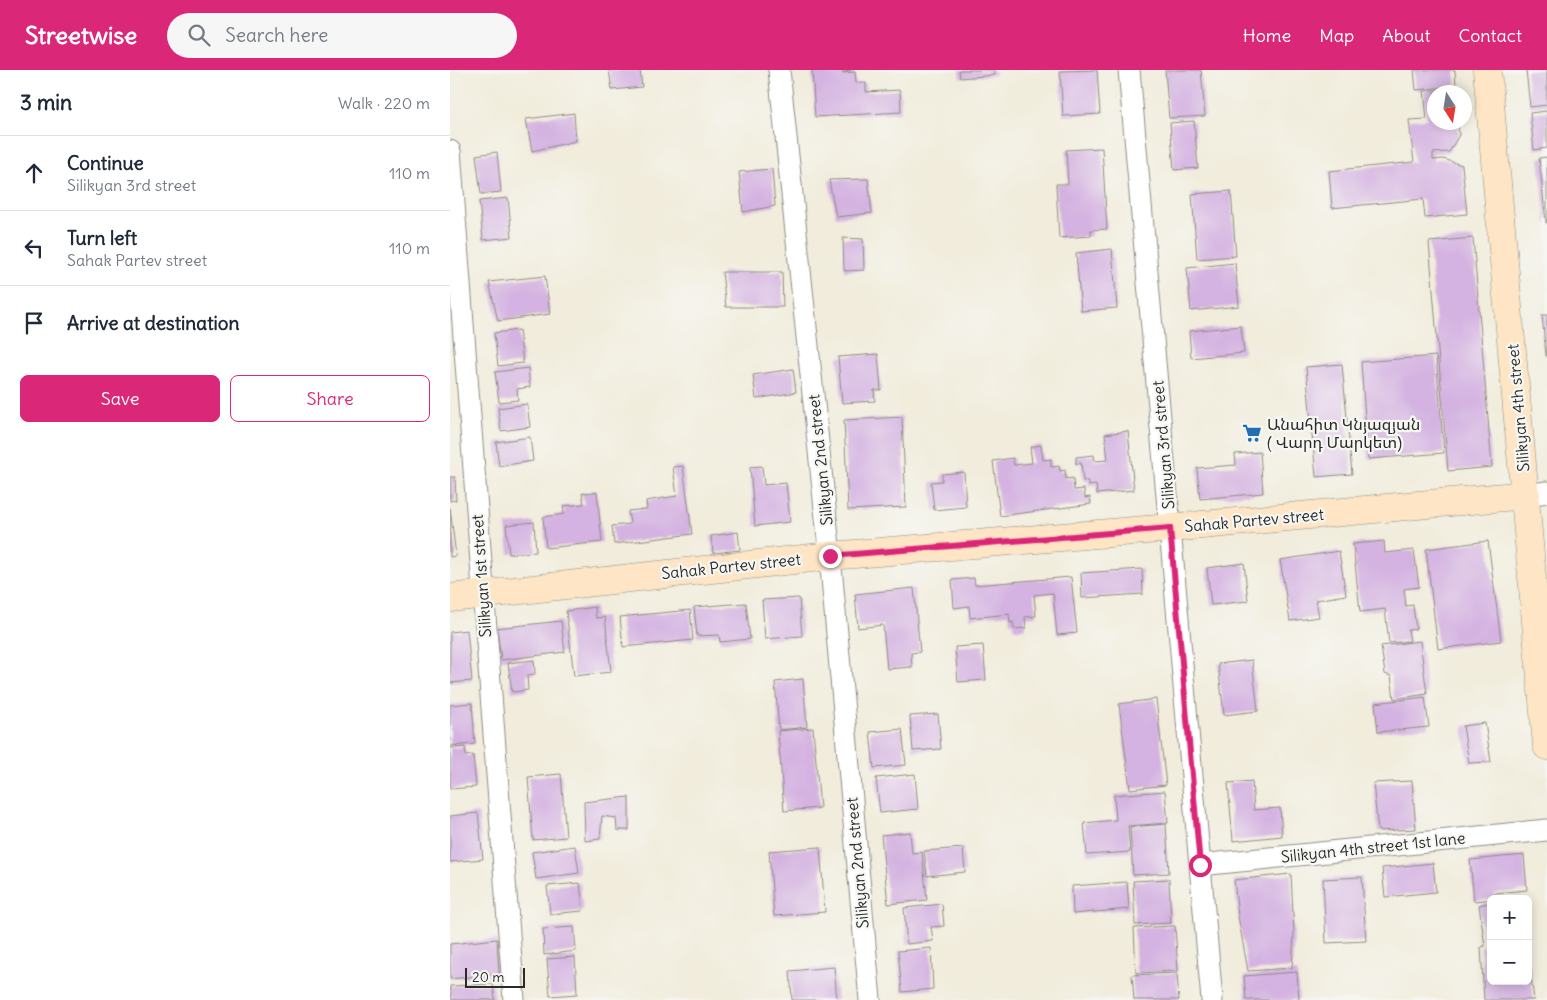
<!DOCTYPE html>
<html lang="en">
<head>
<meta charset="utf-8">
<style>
  :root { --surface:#fff; --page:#f6f6f7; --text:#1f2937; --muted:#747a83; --line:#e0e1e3; --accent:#db2777 }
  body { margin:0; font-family:Delius,"Noto Sans Armenian",sans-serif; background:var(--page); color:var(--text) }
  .controls { position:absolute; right:15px; bottom:15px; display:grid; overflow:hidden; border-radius:8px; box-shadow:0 2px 12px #0003 }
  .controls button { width:45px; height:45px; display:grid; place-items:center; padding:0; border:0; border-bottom:1px solid var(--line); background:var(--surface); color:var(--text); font:25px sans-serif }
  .compass { position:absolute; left:977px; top:15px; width:45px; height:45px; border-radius:50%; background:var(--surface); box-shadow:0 2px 12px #0003; rotate:168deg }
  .scale { position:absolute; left:15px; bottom:12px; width:60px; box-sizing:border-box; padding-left:5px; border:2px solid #2b2b2b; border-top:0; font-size:14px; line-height:18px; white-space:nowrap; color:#2b2b2b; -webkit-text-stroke:4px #f6f6f2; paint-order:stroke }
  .stop { position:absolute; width:15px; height:15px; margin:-11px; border:4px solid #db2777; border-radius:50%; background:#fff }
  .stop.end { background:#db2777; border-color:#fff; box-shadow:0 1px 5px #0008 }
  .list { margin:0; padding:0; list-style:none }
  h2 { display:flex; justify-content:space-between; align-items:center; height:65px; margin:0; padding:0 20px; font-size:21px }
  h2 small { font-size:16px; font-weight:400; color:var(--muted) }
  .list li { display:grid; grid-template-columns:32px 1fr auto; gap:15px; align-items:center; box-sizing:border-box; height:75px; padding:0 20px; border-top:1px solid var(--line) }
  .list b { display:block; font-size:19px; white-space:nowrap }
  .list p { margin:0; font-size:16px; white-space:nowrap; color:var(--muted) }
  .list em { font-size:16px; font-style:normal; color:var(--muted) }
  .actions { display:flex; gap:10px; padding:15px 20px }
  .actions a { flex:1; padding:11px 0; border:1px solid var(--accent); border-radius:8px; text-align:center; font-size:18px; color:var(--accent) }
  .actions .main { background:var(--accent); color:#fff }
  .icon { flex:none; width:28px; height:28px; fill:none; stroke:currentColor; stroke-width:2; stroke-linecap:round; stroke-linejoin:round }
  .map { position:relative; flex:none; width:1097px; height:930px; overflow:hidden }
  header { display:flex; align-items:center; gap:30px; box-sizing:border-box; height:70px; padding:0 25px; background:var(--accent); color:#fff }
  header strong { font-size:24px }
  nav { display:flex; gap:28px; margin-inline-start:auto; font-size:18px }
  .search { width:350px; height:45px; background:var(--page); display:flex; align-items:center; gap:12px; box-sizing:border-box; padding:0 18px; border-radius:28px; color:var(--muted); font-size:19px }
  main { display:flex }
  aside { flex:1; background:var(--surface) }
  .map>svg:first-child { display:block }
</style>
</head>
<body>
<header>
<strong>Streetwise</strong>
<div class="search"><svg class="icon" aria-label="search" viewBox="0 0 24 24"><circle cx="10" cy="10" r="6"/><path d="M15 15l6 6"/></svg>Search here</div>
<nav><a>Home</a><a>Map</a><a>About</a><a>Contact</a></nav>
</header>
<main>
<aside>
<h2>3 min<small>Walk · 220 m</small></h2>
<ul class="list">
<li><svg class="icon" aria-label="ahead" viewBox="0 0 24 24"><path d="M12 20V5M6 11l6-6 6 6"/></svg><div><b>Continue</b><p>Silikyan 3rd street</p></div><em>110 m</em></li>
<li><svg class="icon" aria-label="left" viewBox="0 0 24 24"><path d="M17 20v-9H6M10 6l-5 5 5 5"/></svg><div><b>Turn left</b><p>Sahak Partev street</p></div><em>110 m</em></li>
<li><svg class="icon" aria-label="arrive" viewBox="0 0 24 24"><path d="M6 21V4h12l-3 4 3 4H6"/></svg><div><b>Arrive at destination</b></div></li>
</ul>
<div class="actions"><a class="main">Save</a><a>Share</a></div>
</aside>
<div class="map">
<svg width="1097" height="930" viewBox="0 0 1097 930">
  <rect width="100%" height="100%" fill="#f6f6f2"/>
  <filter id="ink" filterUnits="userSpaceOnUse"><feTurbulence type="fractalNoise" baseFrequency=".02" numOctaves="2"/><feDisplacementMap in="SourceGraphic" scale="10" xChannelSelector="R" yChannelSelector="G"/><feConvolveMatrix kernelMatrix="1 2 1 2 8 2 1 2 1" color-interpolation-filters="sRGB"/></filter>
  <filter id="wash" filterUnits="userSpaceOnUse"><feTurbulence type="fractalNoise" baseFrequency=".0096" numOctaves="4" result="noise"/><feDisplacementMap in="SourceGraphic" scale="20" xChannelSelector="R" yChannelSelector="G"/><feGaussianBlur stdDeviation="1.12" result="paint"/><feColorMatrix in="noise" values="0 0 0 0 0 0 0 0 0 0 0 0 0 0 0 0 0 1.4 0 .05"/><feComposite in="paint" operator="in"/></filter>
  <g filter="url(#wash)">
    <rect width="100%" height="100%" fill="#f1ecdb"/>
    <g id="blocks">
      <!-- building -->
      <path fill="#d4b2e1" d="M159,0h31l2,17 -30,3z
        M362,0h39l-9,3 13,-1 1,11h10v9l34,-2 1,22 -86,5z
        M509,0h36v5l-35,3z
        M647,0l3,44 -37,2 -3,-45z
        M715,0h36l4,46 -36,2z
        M964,0h41l1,16 -40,4z
        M1076,0h21v35l-17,2z
        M1004,18l1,4h-21v30h24l1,13 -10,17 -16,1v7l10,-1 19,6 5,49 -42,4 -2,-19 -91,9 -3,-37 85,-9 -5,-42 18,-1 -3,-28z
        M1097,41v37l-13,2 -4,-37z
        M124,43l2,28 -44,10 -6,-32z
        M744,51l4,47 -24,2 -4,-47z
        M652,78l5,81 -16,1v6l-32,2 -3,-54h12l-2,-34z
        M47,82l4,40 -20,2 -5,-39z
        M1097,87v66h-1l-7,-65z
        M322,99l3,37 -32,6 -4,-40z
        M418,109l4,34 -36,4 -7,-37z
        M781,121l5,65 -39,3 -5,-65z
        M58,128l4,39 -29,3 -4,-39z
        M393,168l20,1 1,31 -20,1z
        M1023,168l19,229 -44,4 -19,-229z
        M662,179l5,59 -36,3 -5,-58z
        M785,193l4,43 -48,5 -4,-43z
        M272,202h60l1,35h-57z
        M95,206l5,38 -52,7 -9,-39z
        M1092,245h5v41h-1z
        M791,256l3,27 -53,5 -2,-27z
        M69,260l4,33 -25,3 -4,-33z
        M428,284l3,36h-7l1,11 -33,2 -4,-46z
        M986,286l8,97 -76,6 -7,-97z
        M892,294l10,110 -36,3 -10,-110z
        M78,298l2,19 -13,2 1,11 -19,2 -4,-30z
        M343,299l3,23 -40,7 -3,-24z
        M77,334l3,23 -29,4 -3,-23z
        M452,347l4,90 -58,3 -4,-90z
        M678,361l6,59 -37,4 -1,-9 -8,1v-5h-5l-2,-18 -5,1v-7l18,-2 1,6 13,-1 -3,-26z
        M80,367l3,24 -34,5 -3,-24z
        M591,375l2,15 8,-1v8l8,-1 1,5 5,-1 1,9 7,-1 1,12 10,-1 1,9 5,-1 1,7 -91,12 -7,-55 20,-3 1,7 18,-2 -2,-16z
        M810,382l3,41 -63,6 -3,-31 39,-3 -1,-11z
        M233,396l9,68 -78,10 -2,-18 18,-2 -2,-13 19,-2 -1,-8 31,-5 -4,-29z
        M312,396l2,19 22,-2 4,39 -35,4 -5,-59z
        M514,402l2,35 -32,3 -3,-28 11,-1v-7z
        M0,407h5l1,23 -6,1z
        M147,422l5,50 -56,6 -3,-31 21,-3 -1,-8 21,-2 -2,-11z
        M0,438l6,48 -6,1z
        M84,452l2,30 -27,2 -3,-29z
        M288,462l2,18 -27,3 -2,-17z
        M934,471l1,12 29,-3 5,37 -15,2 2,17 7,-1 3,24 -8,1 2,11 -21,2 -4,-34 -25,3 -7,-68z
        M1038,471l13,100 -63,8 -12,-100z
        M889,481l7,44 -30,5 3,17 -29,4 -10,-61z
        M794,493l4,38 -37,4 -4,-37z
        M692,499l1,25 -61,4 -1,-25z
        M621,507l6,56 -20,2 -4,-42 -19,2 2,21 -11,1 1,11 -12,1 -1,-7 -3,1 -1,-9 -39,4 -1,-12 -15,2 -2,-28 22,-2 1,7z
        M464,518l6,64 -9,1 1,14 -25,2 -4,-44 -25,3 -3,-34z
        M349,528l3,38 -37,3 -3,-39z
        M296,533l4,36 -30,3 -1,-7 -22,1 -3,-29z
        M145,537l1,11 9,-1 6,55 -37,4 -8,-65z
        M240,540l3,30 -70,7 -3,-30z
        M111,551l4,31 -64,8 -4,-32z
        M17,560l5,51 -22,2v-51z
        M970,571l7,53 -33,5 -3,-23 -6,-2 -4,-28z
        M533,575l3,35 -28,2 -3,-35z
        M84,590l1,14 -8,1 1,15 -16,2 -4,-29z
        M802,590l6,51 -34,4 -6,-51z
        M353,609l4,48 -28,3 -4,-48z
        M975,627l4,30 -51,5 -3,-29z
        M706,629l10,86 -36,4 -11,-85z
        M22,633l3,41 -25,2v-41z
        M488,644l3,35 -28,2 -3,-35z
        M1035,653l6,39 -22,1 -6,-37z
        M363,658l7,80 -36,3 -6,-80z
        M452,659l4,36 -32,3 -4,-36z
        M15,677l1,9 7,-1 3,32 -26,2v-41z
        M111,704l5,63 -33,3 -5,-63z
        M465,704l3,35 -38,4 -4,-35z
        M802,711l2,29 26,-2 2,28 -49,5 -5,-58z
        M962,711l4,48 -38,2 -5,-48z
        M715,721l3,32 -40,3 2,26 -43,3 -3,-32 32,-3 -2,-25z
        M179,727v33h-12l-1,-12 -14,-2 -2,23 -15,2 -1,-39z
        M28,743l5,46 -33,3v-46z
        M716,754l3,49 -36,2 -3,-48z
        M460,762l2,21 10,-1 5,48 -39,4 -7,-69z
        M125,776l4,27 -43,6 -4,-27z
        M370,777l5,65 -51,4 -5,-65z
        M513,778l2,24 -38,4 -3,-25z
        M1074,785l3,35 -32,3 1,6 -22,2 -4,-41z
        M983,793l3,29 -51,5 -3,-29z
        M841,804l3,60 -2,34 -44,3 -10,-55 -4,-36z
        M912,807l4,64 -40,2 -3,-64z
        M719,809l2,44 -36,2 -2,-44z
        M677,812l2,27 -56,5 -1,-28z
        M130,813l3,28 -33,3 -3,-28z
        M1041,832v79h37l1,-21 5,40h-50l-3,-53 4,-1 -6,-41z
        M492,834l2,22 -13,1 2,14 -26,3 -3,-36z
        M725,856l3,45 -42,2 -2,-45z
        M124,857l2,24 -32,4 -1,-26z
        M47,869l2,35 -49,5v-35z
        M481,878l2,41 -31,3 -4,-41z
        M125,887l2,37 -27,2 -3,-37z
        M384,897l3,33h-45l-2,-29z
        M847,902l2,28h-53l-2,-24z
        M727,903l2,27h-45l-2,-25z
        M43,914l2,16h-43l-2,-14z"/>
    </g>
  </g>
  <g filter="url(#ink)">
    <use href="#blocks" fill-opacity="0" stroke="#8e8c83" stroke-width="1"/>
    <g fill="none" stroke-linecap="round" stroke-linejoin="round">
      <!-- street casing -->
      <g stroke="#8e8c83" stroke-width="23">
        <path id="street" d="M329,0l51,486 40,444
          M679,0l83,930
          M0,81l64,849
          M1076,425l21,-3
          M750,795l347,-35"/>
      </g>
      <!-- secondary casing -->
      <g stroke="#8e8c83" stroke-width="29">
        <path id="secondary" d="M1037,0l60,676
          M0,528l380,-42 340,-28 356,-33"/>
      </g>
      <!-- street -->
      <use href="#street" stroke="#fff" stroke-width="21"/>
      <!-- secondary -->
      <use href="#secondary" stroke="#fde5c5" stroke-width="28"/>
    </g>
  </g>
  <g fill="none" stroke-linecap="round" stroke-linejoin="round" filter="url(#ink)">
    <!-- route -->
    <path stroke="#db2777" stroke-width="6" d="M380,486l340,-28 30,337"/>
  </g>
  <!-- icons -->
  <defs>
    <g id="supermarket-bare" transform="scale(1.5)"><path d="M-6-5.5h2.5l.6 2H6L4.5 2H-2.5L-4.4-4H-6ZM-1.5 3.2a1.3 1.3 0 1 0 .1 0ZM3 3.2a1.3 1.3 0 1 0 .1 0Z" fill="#1f6fb2" stroke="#f6f6f2" stroke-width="2.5" paint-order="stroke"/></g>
  </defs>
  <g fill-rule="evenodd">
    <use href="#supermarket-bare" x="802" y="363"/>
  </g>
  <g text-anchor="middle" stroke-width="4.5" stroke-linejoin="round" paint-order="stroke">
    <!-- street labels -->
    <g font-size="16" fill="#2b2b2b" stroke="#f6f6f2">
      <text transform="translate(1068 338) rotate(-95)" y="6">Silikyan 4th street</text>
      <text transform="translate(713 375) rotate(-95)" y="6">Silikyan 3rd street</text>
      <text transform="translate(370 390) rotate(-96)" y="6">Silikyan 2nd street</text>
      <text transform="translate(804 450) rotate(-5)" y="6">Sahak Partev street</text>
      <text transform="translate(281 496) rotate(-6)" y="6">Sahak Partev street</text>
      <text transform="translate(31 506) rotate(-94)" y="6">Silikyan 1st street</text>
      <text transform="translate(923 777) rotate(-6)" y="6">Silikyan 4th street 1st lane</text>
      <text transform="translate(407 793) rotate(-95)" y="6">Silikyan 2nd street</text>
    </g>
    <!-- poi labels -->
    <g font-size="16" fill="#2b2b2b" stroke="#f6f6f2" text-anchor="start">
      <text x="817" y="360">Անահիտ Կնյազյան<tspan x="817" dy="18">( Վարդ Մարկետ)</tspan></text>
    </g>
  </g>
</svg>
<div class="controls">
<button>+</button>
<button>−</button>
</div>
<svg class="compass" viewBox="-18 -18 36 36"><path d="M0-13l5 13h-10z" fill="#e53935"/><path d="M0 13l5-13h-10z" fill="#747a83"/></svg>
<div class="scale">20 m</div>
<div class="stop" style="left:750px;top:795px"></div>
<div class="stop end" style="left:380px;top:486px"></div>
</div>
</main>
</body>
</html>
